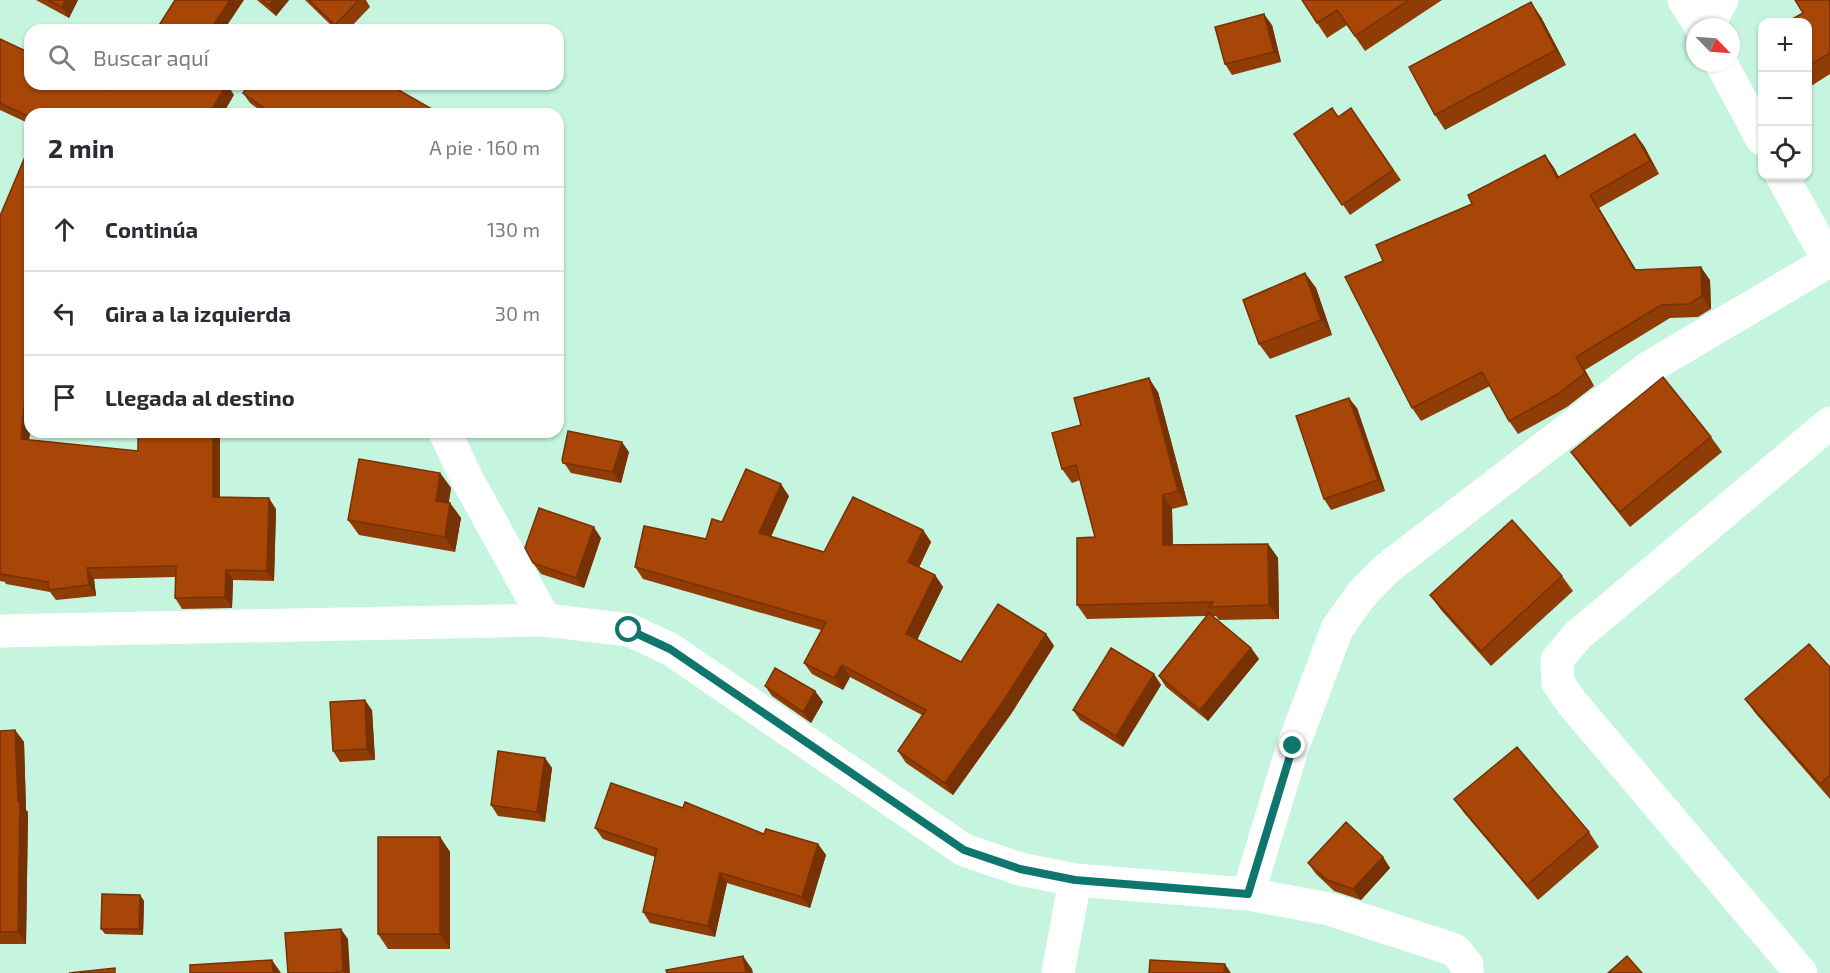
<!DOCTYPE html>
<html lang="es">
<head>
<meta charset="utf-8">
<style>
  :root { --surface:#fff; --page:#f2f2f3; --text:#2b2b33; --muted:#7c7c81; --line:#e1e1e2 }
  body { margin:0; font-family:"Exo 2",sans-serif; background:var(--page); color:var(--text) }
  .controls { position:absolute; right:18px; top:18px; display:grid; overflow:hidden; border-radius:12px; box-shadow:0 2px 4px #0004 }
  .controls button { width:54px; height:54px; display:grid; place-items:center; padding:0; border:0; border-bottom:2px solid var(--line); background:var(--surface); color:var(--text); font:30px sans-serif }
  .compass { position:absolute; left:1686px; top:18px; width:54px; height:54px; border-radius:50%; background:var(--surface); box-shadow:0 2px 4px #0004; rotate:115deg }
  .stop { position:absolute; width:18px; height:18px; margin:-14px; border:4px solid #0f766e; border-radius:50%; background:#fff }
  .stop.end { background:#0f766e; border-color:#fff; box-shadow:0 2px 6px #0008 }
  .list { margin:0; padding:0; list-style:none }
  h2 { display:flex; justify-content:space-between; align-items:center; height:78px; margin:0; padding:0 24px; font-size:26px }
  h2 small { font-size:20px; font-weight:400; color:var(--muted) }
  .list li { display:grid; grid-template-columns:39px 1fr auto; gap:18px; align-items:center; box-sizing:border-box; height:84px; padding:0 24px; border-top:2px solid var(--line) }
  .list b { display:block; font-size:22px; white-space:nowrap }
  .list em { font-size:20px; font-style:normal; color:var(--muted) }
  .icon { flex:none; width:33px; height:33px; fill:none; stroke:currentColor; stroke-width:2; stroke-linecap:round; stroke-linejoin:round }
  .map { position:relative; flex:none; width:1830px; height:973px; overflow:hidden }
  .search { position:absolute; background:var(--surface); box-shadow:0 2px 4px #0004; left:24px; top:24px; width:540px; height:66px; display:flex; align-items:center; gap:15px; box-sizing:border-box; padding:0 21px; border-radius:18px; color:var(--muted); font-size:22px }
  .panel { position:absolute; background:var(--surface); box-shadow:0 2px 4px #0004; left:24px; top:108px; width:540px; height:330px; border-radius:18px }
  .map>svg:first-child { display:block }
</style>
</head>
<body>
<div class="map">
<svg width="1830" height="973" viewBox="0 0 1830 973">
  <rect width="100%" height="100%" fill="#c5f5df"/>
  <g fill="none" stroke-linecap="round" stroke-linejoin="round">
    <!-- minor -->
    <path stroke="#fff" stroke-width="33" d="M1707,27l15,-27
      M445,432l21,45 79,143
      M0,631l545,-11 84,10 41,19 294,201 56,19 55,11 173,14 81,15 126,41 12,15v8
      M1248,894l45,-148 44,-117 24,-34 24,-25 263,-202 181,-107
      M1058,973l17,-93
      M1801,973l-229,-270 -14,-20 -1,-23 20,-24 253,-213"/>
    <!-- major -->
    <path stroke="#fff" stroke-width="33" d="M1684,0l17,27
      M1721,63l41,76
      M1782,176l48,87"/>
  </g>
  <!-- wall -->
  <path fill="#903c06" d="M36,0h42l-9,18z
    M257,0h32l-13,16z
    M305,0h61l4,7 -22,23h-12z
    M1302,0h140l-77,51 -18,-26 -20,13z
    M1830,0v74l-22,14v-66z
    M1541,17l25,48 -121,65 -10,-15z
    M1272,25l9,37 -49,13 -7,-11z
    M0,39l106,51 128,5 -204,19v10l-30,-14z
    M243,93l189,16 3,5h-170l-15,-11z
    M1351,108l50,72 -51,35 -56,-81 44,-17z
    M1635,134l9,12 15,28 -60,34 37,62 74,10 1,29 -13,8 -28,1 -85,52 9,16 -27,21 -49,27 -9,-13 -19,-35 -69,35 -9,-13 -29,-147 162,-106 9,13 5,9z
    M30,145v287l-1,8 109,11v-19h82v65l56,12 -2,72 -41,-1 -1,28 -50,1 -7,-11 1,-21 -82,2 2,17 -40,4 -6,-8 -44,-8 -1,-2 -5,-1v-365z
    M1305,273l11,15 16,47 -62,24 -11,-15z
    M1158,392l30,113 -16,4 1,36 95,-1 10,14 1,61 -60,1 -3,-4h-3l38,32 8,11 -51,62 -42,-34 -7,-11 47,-60 -119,3 -10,-14 18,-68 -15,-57 -8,3 -10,-14 19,-44z
    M1357,408l28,83 -54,19 -7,-11z
    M1711,437l11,15 -92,75 -48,-60 -11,-15z
    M629,452l-8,31 -50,-10 -9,-13z
    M440,473l11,15 -3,15h2l11,15 -6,34 -96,-17 -11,-15z
    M789,496l-18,41 53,15 99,-22 8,12 -12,25 16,8 8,12 -26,53 44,22 85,-28 8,12 -43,68 -58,81 -47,-32 -8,-12 24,-36 -72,-38 -7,13 -31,-16 -8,-11 17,-33 -178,-51 -8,-12 71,-28 16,-17z
    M601,538l-17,50 -43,-14 -8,-11z
    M1562,576l11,15 -82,75 -50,-56 -11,-15z
    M1830,667v132l-74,-85 -11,-15z
    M1154,674l7,11 -38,62 -43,-27 -7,-10z
    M765,686l50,5 8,11 -12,21 -39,-27z
    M372,710l3,50 -35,2 -7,-11z
    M15,730l9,12 2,68 2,2 -2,132h-26v-213z
    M545,758l7,10 -7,54 -47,-6 -7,-11z
    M1454,799l135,33 10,15 -61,53 -73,-86z
    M683,808l81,26 54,10 8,11 -16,53 -83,-25 -12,54 -65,-14 -7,-11 12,-55 -52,-18 -8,-11z
    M440,837l10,15v97h-62l-10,-15z
    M1383,857l7,11 -29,32 -27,-9 -18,-17 -8,-11z
    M140,895l4,6 -1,34 -38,-1 -4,-5z"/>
  <!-- shaded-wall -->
  <path fill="#763105" d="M65,0h13l-9,18 -7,-11z
    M230,0h14l-20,30h-14z
    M273,0h16l-13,16 -7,-11z
    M1531,2l10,15 25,48 -10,-15z
    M1264,14l8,11 9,37 -7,-10z
    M227,84l7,11 -11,19h-14z
    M1635,134l9,12 15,28 -9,-13z
    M1545,155l9,13 12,23 -9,-13z
    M1590,195l9,13 45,75 -9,-13z
    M1701,267l9,13 1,29 -9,-13z
    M1305,273l11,15 16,47 -11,-15z
    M1576,357l9,13 9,16 -9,-13z
    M30,375v57l-2,18 -7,-11 5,-55z
    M1149,378l9,14 30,113 -10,-14z
    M1349,398l8,10 28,83 -7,-11z
    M213,432h7v75l-7,-10z
    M622,442l7,10 -8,31 -8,-11z
    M440,473l11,15 -4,28 -11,-15z
    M781,484l8,12 -22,49 -8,-12z
    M1163,495l9,14 1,50 -10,-14z
    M269,498l7,11 -2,72 -7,-10z
    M450,503l11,15 -6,34 -10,-15z
    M594,527l7,11 -17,50 -8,-10z
    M923,530l8,12 -15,32 -8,-12z
    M1268,544l10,14 1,61 -10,-14z
    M87,568l7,11 2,17 -7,-11z
    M226,570l7,10 -1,28 -7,-11z
    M935,575l8,12 -29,59 -8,-12z
    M1046,634l8,12 -43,68 -58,81 -8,-12z
    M1251,648l8,11 -51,62 -8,-11z
    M842,665l8,12 -7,13 -9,-12z
    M1154,674l7,11 -38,62 -7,-11z
    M815,691l8,11 -12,21 -8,-11z
    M365,700l7,10 3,50 -8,-11z
    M15,730l9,12 2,68 2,2 -2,132 -8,-12v-131z
    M545,758l7,10 -7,54 -8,-10z
    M440,837l10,15v97l-10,-15z
    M818,844l8,11 -16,53 -8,-11z
    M1383,857l7,11 -29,32 -8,-11z
    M720,873l7,10 -12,54 -7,-11z
    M140,895l4,6 -1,34 -4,-6z
    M341,929l7,10 2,34h-6l-1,-1z
    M743,956l9,13 1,4h-7z
    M272,960l9,13h-8z
    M1225,964l6,9h-7z"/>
  <!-- building -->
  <path fill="#a84607" stroke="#763105" stroke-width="1.5" d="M48,0h17l-3,7z
    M175,0h55l-20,30h-54z
    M262,0h11l-4,5z
    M309,0h50l-24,25z
    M1302,0h107l-54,36 -18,-26 -20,13z
    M1795,0h35v53l-22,13v-44h-21l16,-9z
    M1531,2l25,48 -121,65 -26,-48z
    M1264,14l10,38 -49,12 -10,-37z
    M0,39l30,14v31h65l11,6 4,-6h117l-18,30h-179v3l-30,-14z
    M249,84h139l44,25 -3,5h-157l-29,-21z
    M1332,108l6,9 13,-9 42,62 -51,35 -48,-71z
    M1635,134l15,27 -60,34 45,75 66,-3 1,29 -13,8 -28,1 -85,52 9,16 -27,21 -49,27 -27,-49 -70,36 -67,-131 38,-16 -7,-16 96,-41 -4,-9 77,-40 12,23z
    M30,145v230l-4,9 -5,55 117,12v-19h75v65l56,1 -2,73 -41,-1 -1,27 -50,1 1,-32 -89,2 2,17 -40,5 -1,-8 -48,-8v-358z
    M1305,273l16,47 -62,24 -16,-44z
    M1663,377l48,60 -91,75 -49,-60z
    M1149,378l29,113 -15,4v50l105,-1 1,61 -60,2 4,-5 -136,3v-67l18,-1 -19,-72 -14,4 -10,-36 29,-8 -7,-27z
    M1349,398l29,82 -54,19 -28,-83z
    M568,431l54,11 -9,30 -50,-9 -1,-3z
    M359,459l81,14 -4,28 14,2 -5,34 -97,-17z
    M746,469l35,15 -22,49 65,19 29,-55 70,33 -15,32 27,13 -29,59 55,28 37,-58 48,30 -44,69 -57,80 -47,-32 28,-41 -84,-45 -8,13 -30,-15 22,-41 -191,-55 9,-41 62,13 6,-20 10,3z
    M539,508l55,19 -18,51 -43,-15 -8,-15z
    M1512,520l50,56 -81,75 -51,-56z
    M1209,613l42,35 -51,62 -41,-34z
    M1809,644l21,23v108l-10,9 -75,-85z
    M1111,648l43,26 -38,62 -43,-26z
    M775,668l40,23 -12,21 -38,-26z
    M365,700l2,49 -34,2 -3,-49z
    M15,730l3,71h2l-2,131h-18v-201z
    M1517,747l72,85 -62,53 -73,-86z
    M498,751l47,7 -8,54 -46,-7z
    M611,783l72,25 2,-6 79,32 2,-5 52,15 -16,53 -82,-24 -12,53 -65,-14 14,-63 -62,-21z
    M1346,822l37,35 -30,32 -26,-9 -19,-17z
    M378,837h62v97h-62z
    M102,894l38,1 -1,34h-38z
    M341,929l2,43 -13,1h-42l-3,-40z
    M743,956l3,17h-79l-1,-3z
    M1627,956l15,17h-34z
    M272,960l1,13h-83v-8z
    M1150,960l75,4 -1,9h-75z
    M115,968v5h-46z"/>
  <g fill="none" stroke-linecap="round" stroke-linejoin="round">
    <!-- route -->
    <path stroke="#0f766e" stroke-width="8" d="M629,630l41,19 294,201 56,19 55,11 173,14 45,-148"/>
  </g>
</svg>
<div class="controls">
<button>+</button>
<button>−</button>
<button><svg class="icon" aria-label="locate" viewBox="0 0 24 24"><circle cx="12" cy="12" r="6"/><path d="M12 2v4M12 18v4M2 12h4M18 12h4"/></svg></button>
</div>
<svg class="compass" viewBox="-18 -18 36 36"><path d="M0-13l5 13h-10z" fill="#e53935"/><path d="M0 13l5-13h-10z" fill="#7c7c81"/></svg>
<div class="stop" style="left:629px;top:630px"></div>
<div class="stop end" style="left:1293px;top:746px"></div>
<div class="search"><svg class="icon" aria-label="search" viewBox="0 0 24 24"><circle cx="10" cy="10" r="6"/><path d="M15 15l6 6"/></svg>Buscar aquí</div>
<section class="panel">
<h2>2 min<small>A pie · 160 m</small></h2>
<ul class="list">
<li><svg class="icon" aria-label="ahead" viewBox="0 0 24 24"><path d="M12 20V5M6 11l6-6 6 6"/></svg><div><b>Continúa</b></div><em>130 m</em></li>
<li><svg class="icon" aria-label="left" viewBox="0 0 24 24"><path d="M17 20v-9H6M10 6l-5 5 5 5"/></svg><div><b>Gira a la izquierda</b></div><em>30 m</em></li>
<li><svg class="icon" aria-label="arrive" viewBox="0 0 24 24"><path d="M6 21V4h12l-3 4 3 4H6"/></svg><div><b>Llegada al destino</b></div></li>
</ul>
</section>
</div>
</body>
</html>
